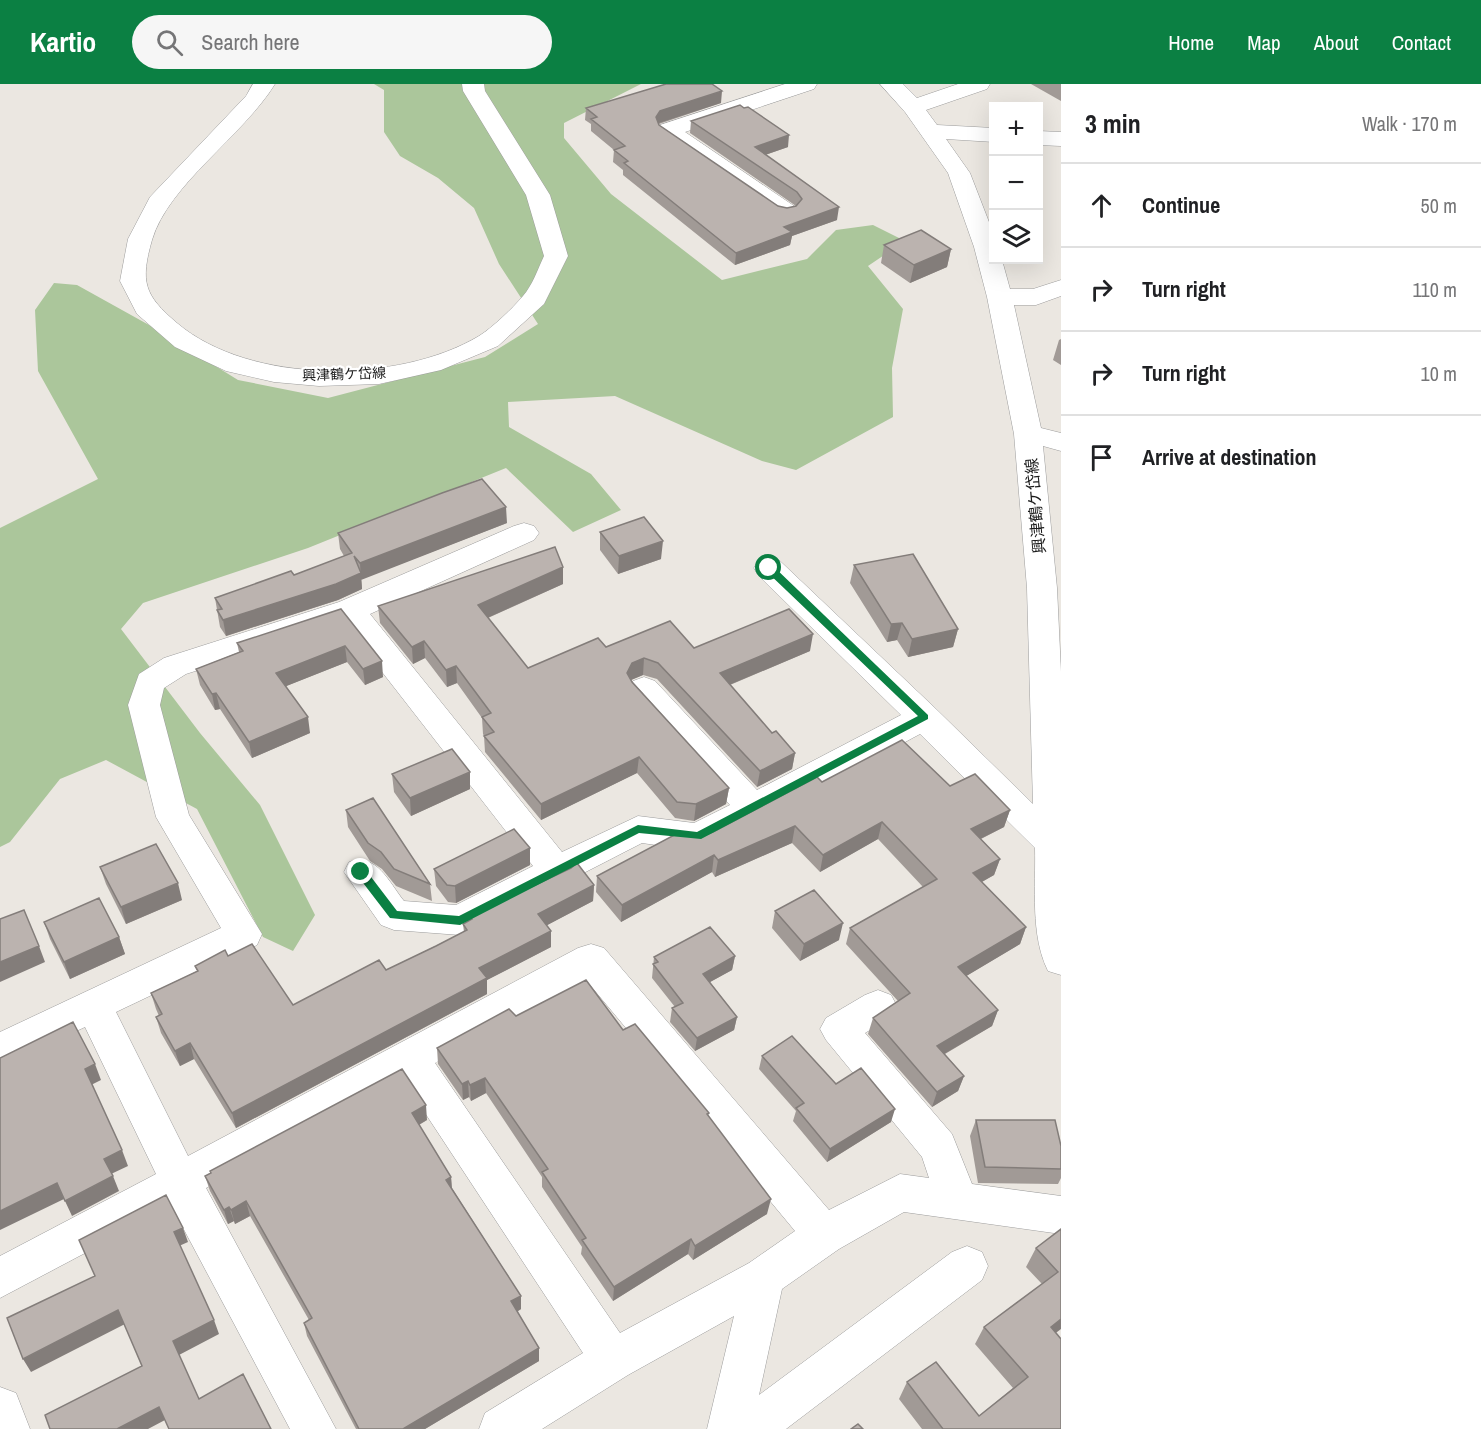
<!DOCTYPE html>
<html lang="en">
<head>
<meta charset="utf-8">
<style>
  :root { --surface:#fff; --page:#f6f6f6; --text:#202124; --muted:#757577; --line:#e0e0e0; --accent:#0b8043 }
  body { margin:0; font-family:"Archivo Narrow","Noto Sans JP",sans-serif; background:var(--page); color:var(--text) }
  .controls { position:absolute; right:18px; top:18px; display:grid; overflow:hidden; border-radius:0px; box-shadow:0 6px 24px #0002 }
  .controls button { width:54px; height:54px; display:grid; place-items:center; padding:0; border:0; border-bottom:2px solid var(--line); background:var(--surface); color:var(--text); font:30px sans-serif }
  .stop { position:absolute; width:18px; height:18px; margin:-14px; border:4px solid #0b8043; border-radius:50%; background:#fff }
  .stop.end { background:#0b8043; border-color:#fff; box-shadow:0 2px 6px #0008 }
  .list { margin:0; padding:0; list-style:none }
  h2 { display:flex; justify-content:space-between; align-items:center; height:78px; margin:0; padding:0 24px; font-size:26px }
  h2 small { font-size:20px; font-weight:400; color:var(--muted) }
  .list li { display:grid; grid-template-columns:39px 1fr auto; gap:18px; align-items:center; box-sizing:border-box; height:84px; padding:0 24px; border-top:2px solid var(--line) }
  .list b { display:block; font-size:22px; white-space:nowrap }
  .list em { font-size:20px; font-style:normal; color:var(--muted) }
  .icon { flex:none; width:33px; height:33px; fill:none; stroke:currentColor; stroke-width:2; stroke-linecap:round; stroke-linejoin:round }
  .map { position:relative; flex:none; width:1061px; height:1345px; overflow:hidden }
  header { display:flex; align-items:center; gap:36px; box-sizing:border-box; height:84px; padding:0 30px; background:var(--accent); color:#fff }
  header strong { font-size:28px }
  nav { display:flex; gap:33px; margin-inline-start:auto; font-size:21px }
  .search { width:420px; height:54px; background:var(--page); display:flex; align-items:center; gap:15px; box-sizing:border-box; padding:0 21px; border-radius:33px; color:var(--muted); font-size:22px }
  main { display:flex }
  aside { flex:1; background:var(--surface) }
  .map>svg:first-child { display:block }
</style>
</head>
<body>
<header>
<strong>Kartio</strong>
<div class="search"><svg class="icon" aria-label="search" viewBox="0 0 24 24"><circle cx="10" cy="10" r="6"/><path d="M15 15l6 6"/></svg>Search here</div>
<nav><a>Home</a><a>Map</a><a>About</a><a>Contact</a></nav>
</header>
<main>
<div class="map">
<svg width="1061" height="1345" viewBox="0 0 1061 1345">
  <rect width="100%" height="100%" fill="#ebe7e1"/>
  <!-- forest -->
  <path fill="#abc69b" d="M374,0h267l-77,39v15l47,56 111,86 85,-21 29,-29 37,-5 32,16 -37,25 35,43 -11,59 1,49 -97,53 -34,-9 -147,-65 -107,6 1,25 82,47 30,36 -48,22 -67,-64 -198,80 -165,55 -22,26 79,104 60,72 55,110 -22,36 -30,-14 -66,-128 -91,-49 -46,19 -50,63 -10,5v-319l98,-49 -60,-108 -3,-61 19,-27 23,2 72,40 89,55 90,18 157,-41 53,-33 -39,-60 -25,-56 -36,-30 -38,-22 -16,-24v-42z"/>
  <g fill="none" stroke-linecap="round" stroke-linejoin="round">
    <!-- minor casing -->
    <g stroke="#9c9c9c" stroke-width="1">
      <path id="minor" d="M253,0h22c-32,52 -107,101 -123,156 -12,42 -8,55 25,83 73,62 222,61 302,13 13,-8 34,-28 44,-40 9,-10 15,-27 21,-40l-18,-61 -63,-104 -1,-7h22l1,7 65,104 18,61 -24,48 -46,42 -57,24 -62,14 -60,2 -45,-4 -48,-11 -51,-24 -38,-33 -17,-33 8,-42 22,-42 96,-101z
        M785,0h32l-3,5 -129,43 109,74 4,5 -4,5 -8,2 -8,-2 -118,-81 -3,-5 3,-5z
        M880,0h23l14,14 41,-14h32l-3,5 -61,21 11,15 57,3v14l-48,-3 24,34 24,62v25h8l8,29h23l28,-9v16l-25,9h-22l27,123 20,5v18l-18,-5 14,142 4,84v303l-13,-4c-18,-36 -12,-84 -13,-123l-115,-114 -210,113 -12,4 -56,-8 -70,36 -2,3 -110,53 -66,-5 -13,-5 -37,-53 5,-10c28,-9 39,19 55,39l52,4 77,-39 -189,-243 -158,51 -22,14 -4,17 29,110 73,119 -5,11 -141,67 72,144 390,-208 13,-4 13,4 225,262 71,-36 29,4 -7,-21 -96,-117 -6,-11 6,-11 39,-23 13,-5 13,5 6,11 -6,11 -26,16 87,101 20,50 89,12v38l-157,-22 -65,37 -57,40 -23,106 193,-143 15,-6 15,6 6,14 -6,14 -196,149h-79l27,-113 -106,59 -86,54h-63l6,-16 98,-60 -179,-272 -198,107 130,241h-46l-118,-222 -172,91v-42l156,-82 -71,-147 -85,40v-35l221,-104 -65,-111 -28,-112 11,-31 25,-16 175,-56 175,-76 10,-3 10,3 5,7 -5,7 -164,74 192,238 76,-36 56,7 36,-18 -97,-108 -5,-8 5,-8 11,-4 11,4 102,109 144,-75 -143,-140 -4,-7 4,-7 11,-3 11,3 156,148 97,95 -6,-216 -13,-154 -27,-137 -13,-50 -26,-74 -43,-61zM586,896l209,251 -46,32 -129,70 -185,-270z
        M1038,47l23,1v14l-23,-1z
        M0,1303l16,6 14,36h-30z"/>
    </g>
    <!-- minor -->
    <use href="#minor" fill="#fff" fill-rule="evenodd"/>
  </g>
  <!-- wall -->
  <path fill="#a19a96" d="M1031,0h30v17z
    M721,19l-62,21v1l119,81 9,2 9,-2 -106,-73 1,-12 97,26 -23,8 72,65 -45,16 -2,9 -55,20 -112,-90v-5l-10,-8 1,-12 -23,-19v-7l-6,-4 1,-12z
    M884,161l67,4 -4,18 -37,16 -29,-20z
    M1061,255v26l-8,-5 6,-20z
    M507,439l-146,56 1,10 -24,11 -112,36 -6,-9 -5,-29 79,-23 50,-19 -4,-7 -2,-16z
    M600,448l61,27 -43,15 -18,-24z
    M854,481l104,64 -5,18 -45,10 -11,-17 -10,2 -37,-59z
    M563,500l-75,34 40,50 78,-21 204,4 -80,34 42,48 23,20 -3,16 -35,18 -100,-108 -14,-4 -12,5 98,108 -3,16 -32,17 -19,-3 -38,-45 -96,47 -56,-68 -1,-16 -1,-2 -1,-16 -25,-35 -10,4 -22,-29 -12,6 -33,-41 -2,-17z
    M341,525l42,68 -18,8 -18,-23 -61,24 24,47 -58,25 -32,-49 -5,1 -15,-25 -4,-16 43,-17 -2,-9z
    M392,690l78,15 -59,27 -17,-24z
    M822,698l128,4 60,24 -6,17 -23,12 19,20 -6,16 -12,7 44,45 -6,17 -54,32 32,34 -6,16 -47,28 19,22 -6,15 -26,16 -64,-73 5,-16 25,-17 -52,-57 4,-16 73,-41 -45,-48 -58,33 -28,-29 -77,34 -3,-5 -91,50 -25,-30 1,-16 116,-44z
    M346,726l84,74 2,17 -36,-15 -14,-17 -12,-8 -22,-34z
    M530,764v17l-74,38 -8,-1 -12,-16 -2,-17z
    M100,783l82,33 -56,24 -20,-40z
    M594,801l-1,16 -46,24 4,22 -64,33v14l-251,134 -42,-69 -14,7 -19,-33 -5,-16 3,-1 -3,-7 -5,-16 46,-22 -2,-5 33,-10 65,49 93,-35 78,-38 -1,-8 7,-4v-4z
    M775,827l64,29 -39,21 -28,-33z
    M44,838l75,15 6,17 -55,25 -20,-40z
    M735,872l-3,14 -22,12 27,35 -3,13 -39,21 -25,-29 2,-14 3,-1 -23,-29 2,-21z
    M516,932l107,14 86,83 -1,4 59,97 -74,46 -5,-6 -75,47 -32,-47 1,-7 -40,-60v-10l-56,-84 -15,8 -2,-4 -6,3 -25,-36 -1,-16z
    M762,972l74,28 55,38 -64,40 -34,-41 3,-10 -37,-42z
    M427,1036l-8,5 32,52 1,11 69,108v13l-4,3 22,36v13l-114,68h-69l-49,-93 -3,-13 5,-3 -59,-104 -15,8 -1,-3 -6,3 -18,-33 -5,-15z
    M976,1036l85,26v32l-3,6 -80,-1 -8,-47z
    M1061,1145l-5,104 5,96h-139l-23,-30 8,-17 72,34 34,-28 -38,-44 9,-17 58,-43 -16,-17 10,-19z"/>
  <!-- shaded-wall -->
  <path fill="#837d7a" d="M722,7l-1,12 -62,20 -4,6 1,-12 4,-6z
    M789,51l-1,12 -35,12 2,-12z
    M839,123l-2,13 -45,16 -2,9 -55,20 1,-12 48,-26z
    M951,165l-4,18 -37,16 4,-18z
    M506,423l1,16 -146,57 -1,-17z
    M663,457l-2,18 -43,15 1,-18z
    M563,483v17l-85,38v-17z
    M361,489l1,16 -24,11 -112,36 -3,-16z
    M902,539l-5,17 -10,2 4,-18z
    M958,545l-5,18 -45,10 4,-18z
    M813,550l-3,17 -93,39 3,-17z
    M424,557l1,17 -12,6 -1,-17z
    M345,562l2,16 -68,27 -3,-16z
    M644,574l-1,17 -12,5 -4,-7 5,-10z
    M382,577l1,16 -18,8 -2,-16z
    M456,582l1,17 -10,4 -1,-17z
    M216,609l4,16 -5,1 -3,-16z
    M308,633l2,16 -58,25 -3,-16z
    M795,669l-3,16 -35,18 3,-16z
    M639,673l-2,16 -96,47v-16z
    M470,688v17l-59,27 -1,-18z
    M729,704l-3,16 -32,17 2,-17z
    M1010,726l-6,17 -38,19 5,-17z
    M882,738l-4,17 -58,33 3,-17z
    M795,742l-3,17 -77,34 3,-17z
    M530,764v17l-74,38 -1,-17z
    M714,771l-2,17 -91,50 1,-17z
    M1000,775l-6,16 -27,15 6,-17z
    M178,799l4,17 -56,24 -5,-17z
    M594,801l-1,16 -55,29v-16z
    M843,839l-4,17 -39,21 4,-17z
    M1026,843l-6,17 -67,40 5,-17z
    M551,847v16l-64,33v14l-251,134 -4,-15 247,-145z
    M119,853l6,17 -55,25 -6,-17z
    M39,862l6,16 -45,20v-20z
    M735,872l-3,14 -31,17 2,-13z
    M998,926l-6,16 -60,35 5,-15z
    M737,933l-3,13 -39,21 2,-13z
    M190,959l4,16 -14,7 -5,-15z
    M95,980l6,16 -10,5 -6,-16z
    M964,992l-6,15 -26,16 5,-15z
    M485,994l1,15 -15,8 -1,-16z
    M468,997l1,16 -6,3 -1,-16z
    M426,1021l1,15 -14,8 -1,-15z
    M895,1025l-4,13 -64,40 3,-13z
    M122,1066l6,16 -17,8 -7,-15z
    M113,1092l6,15 -47,25 -7,-15z
    M451,1093l1,15 -6,-12z
    M57,1099l7,16 -64,31v-19z
    M771,1115l-4,15 -74,46 2,-14z
    M246,1117l4,15 -15,8 -4,-14z
    M229,1123l5,14 -6,3 -4,-14z
    M183,1144l5,14 -9,4 -5,-14z
    M691,1155l-3,15 -75,47 1,-14z
    M521,1212v13l-10,6v-14z
    M118,1226l7,14 -94,48 -8,-13z
    M1061,1235v10l-21,16 11,-18z
    M214,1236l5,14 -40,21 -6,-14z
    M539,1264v13l-114,68h-22z
    M159,1323l6,13 -17,9h-31z"/>
  <!-- building -->
  <path fill="#bbb3af" stroke="#837d7a" stroke-width="1.5" d="M666,0h46l10,7 -62,20 -4,6 3,8 119,81 9,2 9,-2 6,-7 -5,-7 -106,-71 49,-16 4,3 4,-1 41,28 -34,12 84,60 -55,20 8,5 -56,21 -112,-90 4,-2 -14,-11 11,-4 -34,-27 6,-2 -11,-9z
    M921,146l30,19 -37,16 -30,-20z
    M482,395l24,28 -146,56 -6,-7 7,17 -25,11 -113,36 -6,-10 5,-1 -7,-11 76,-27 3,4 58,-22 -14,-20 104,-40z
    M644,433l19,24 -44,15 -19,-24z
    M555,463l8,20 -85,38 50,63 70,-30 8,9 64,-26 24,27 95,-39 24,25 -93,39 52,60 4,-2 19,22 -35,18 -102,-108 -14,-5 -12,5 -5,10 5,9 97,106 -33,16 -19,-2 -38,-45 -98,47 -57,-68 10,-4 -12,-15 9,-4 -35,-47 -10,4 -22,-29 -12,6 -34,-41z
    M913,470l45,75 -46,10 -10,-16 -11,1 -37,-59z
    M341,525l41,52 -19,8 -18,-23 -69,27 32,44 -59,25 -33,-49 -4,1 -16,-25 47,-18 -6,-8z
    M902,656l48,46 25,-12 35,36 -39,19 29,30 -27,14 53,54 -68,40 40,43 -61,36 27,30 -27,16 -64,-74 37,-25 -60,-65 87,-49 -55,-57 -59,33 -28,-29 -77,34 -4,-5 -92,50 -25,-29 81,-43 22,4 13,-5 104,-55 5,5z
    M452,665l18,23 -60,26 -18,-24z
    M373,714l57,86 -36,-15 -13,-17 -13,-9 -22,-33z
    M514,745l16,19 -75,38 -8,-1 -13,-16z
    M156,760l22,39 -57,24 -21,-40z
    M577,779l17,22 -56,29 13,17 -72,37 8,10 -255,135 -42,-70 -15,8 -19,-34 6,-3 -11,-21 47,-22 -3,-5 30,-16 3,6 24,-12 41,61 86,-45 7,10 50,-24 31,-16 -4,-6 9,-5 -2,-3 101,-48z
    M814,806l29,33 -39,21 -29,-33z
    M99,814l20,39 -55,25 -20,-40z
    M24,826l15,36 -39,16v-43z
    M710,843l25,29 -32,18 34,43 -40,21 -25,-30 11,-5 -30,-39 5,-2 -4,-5z
    M586,896l37,50 12,-6 74,89 -2,1 64,85 -76,47 -4,-7 -77,48 -32,-47 4,-2 -44,-66 6,-3 -63,-91 -15,7 -2,-4 -6,3 -25,-36 72,-39 7,7z
    M73,938l22,42 -10,5 37,81 -18,9 9,17 -48,25 -8,-18 -57,28v-153z
    M792,952l44,48 25,-16 34,41 -65,40 -34,-41 8,-5 -42,-47z
    M402,985l24,36 -14,8 39,64 -5,3 75,116 -10,5 28,47 -136,81h-44l-55,-106 8,-5 -66,-117 -15,9 -2,-3 -5,3 -19,-34 6,-3 -1,-2z
    M976,1036h79l6,26v23l-76,-2z
    M166,1111l17,33 -9,4 40,88 -41,21 26,58 44,-25 28,55h-102l-10,-22 -42,22h-67l-5,-14 97,-49 -24,-56 -95,49 -16,-41 88,-42 -16,-36z
    M1061,1145v90l-10,8 10,12v90h-118l-36,-47 29,-20 43,54 49,-39 -44,-50 74,-55 -22,-24z
    M858,1340l5,5h-12z"/>
  <!-- route -->
  <path fill="#0b8043" d="M765,481h7l156,150v4l-227,120 -62,-6 -179,92 -70,-7 -33,-43v-6h8l32,42 62,5 179,-91 59,7 221,-116 -153,-146z"/>
  <g text-anchor="middle" stroke-width="4.5" stroke-linejoin="round" paint-order="stroke">
    <!-- far-street labels -->
    <g font-size="14" fill="#1b1b1b" stroke="#fff">
      <text transform="translate(344 290) rotate(-2)" y="5">興津鶴ケ岱線</text>
    </g>
    <!-- street labels -->
    <g font-size="16" fill="#1b1b1b" stroke="#fff">
      <text transform="translate(1035 422) rotate(-95)" y="6">興津鶴ケ岱線</text>
    </g>
  </g>
</svg>
<div class="controls">
<button>+</button>
<button>−</button>
<button><svg class="icon" aria-label="layers" viewBox="0 0 24 24"><path d="M12 4l9 5-9 5-9-5zM3 14l9 5 9-5"/></svg></button>
</div>
<div class="stop" style="left:769px;top:484px"></div>
<div class="stop end" style="left:361px;top:788px"></div>
</div>
<aside>
<h2>3 min<small>Walk · 170 m</small></h2>
<ul class="list">
<li><svg class="icon" aria-label="ahead" viewBox="0 0 24 24"><path d="M12 20V5M6 11l6-6 6 6"/></svg><div><b>Continue</b></div><em>50 m</em></li>
<li><svg class="icon" aria-label="right" viewBox="0 0 24 24"><path d="M7 20v-9h11M14 6l5 5-5 5"/></svg><div><b>Turn right</b></div><em>110 m</em></li>
<li><svg class="icon" aria-label="right" viewBox="0 0 24 24"><path d="M7 20v-9h11M14 6l5 5-5 5"/></svg><div><b>Turn right</b></div><em>10 m</em></li>
<li><svg class="icon" aria-label="arrive" viewBox="0 0 24 24"><path d="M6 21V4h12l-3 4 3 4H6"/></svg><div><b>Arrive at destination</b></div></li>
</ul>
</aside>
</main>
</body>
</html>
